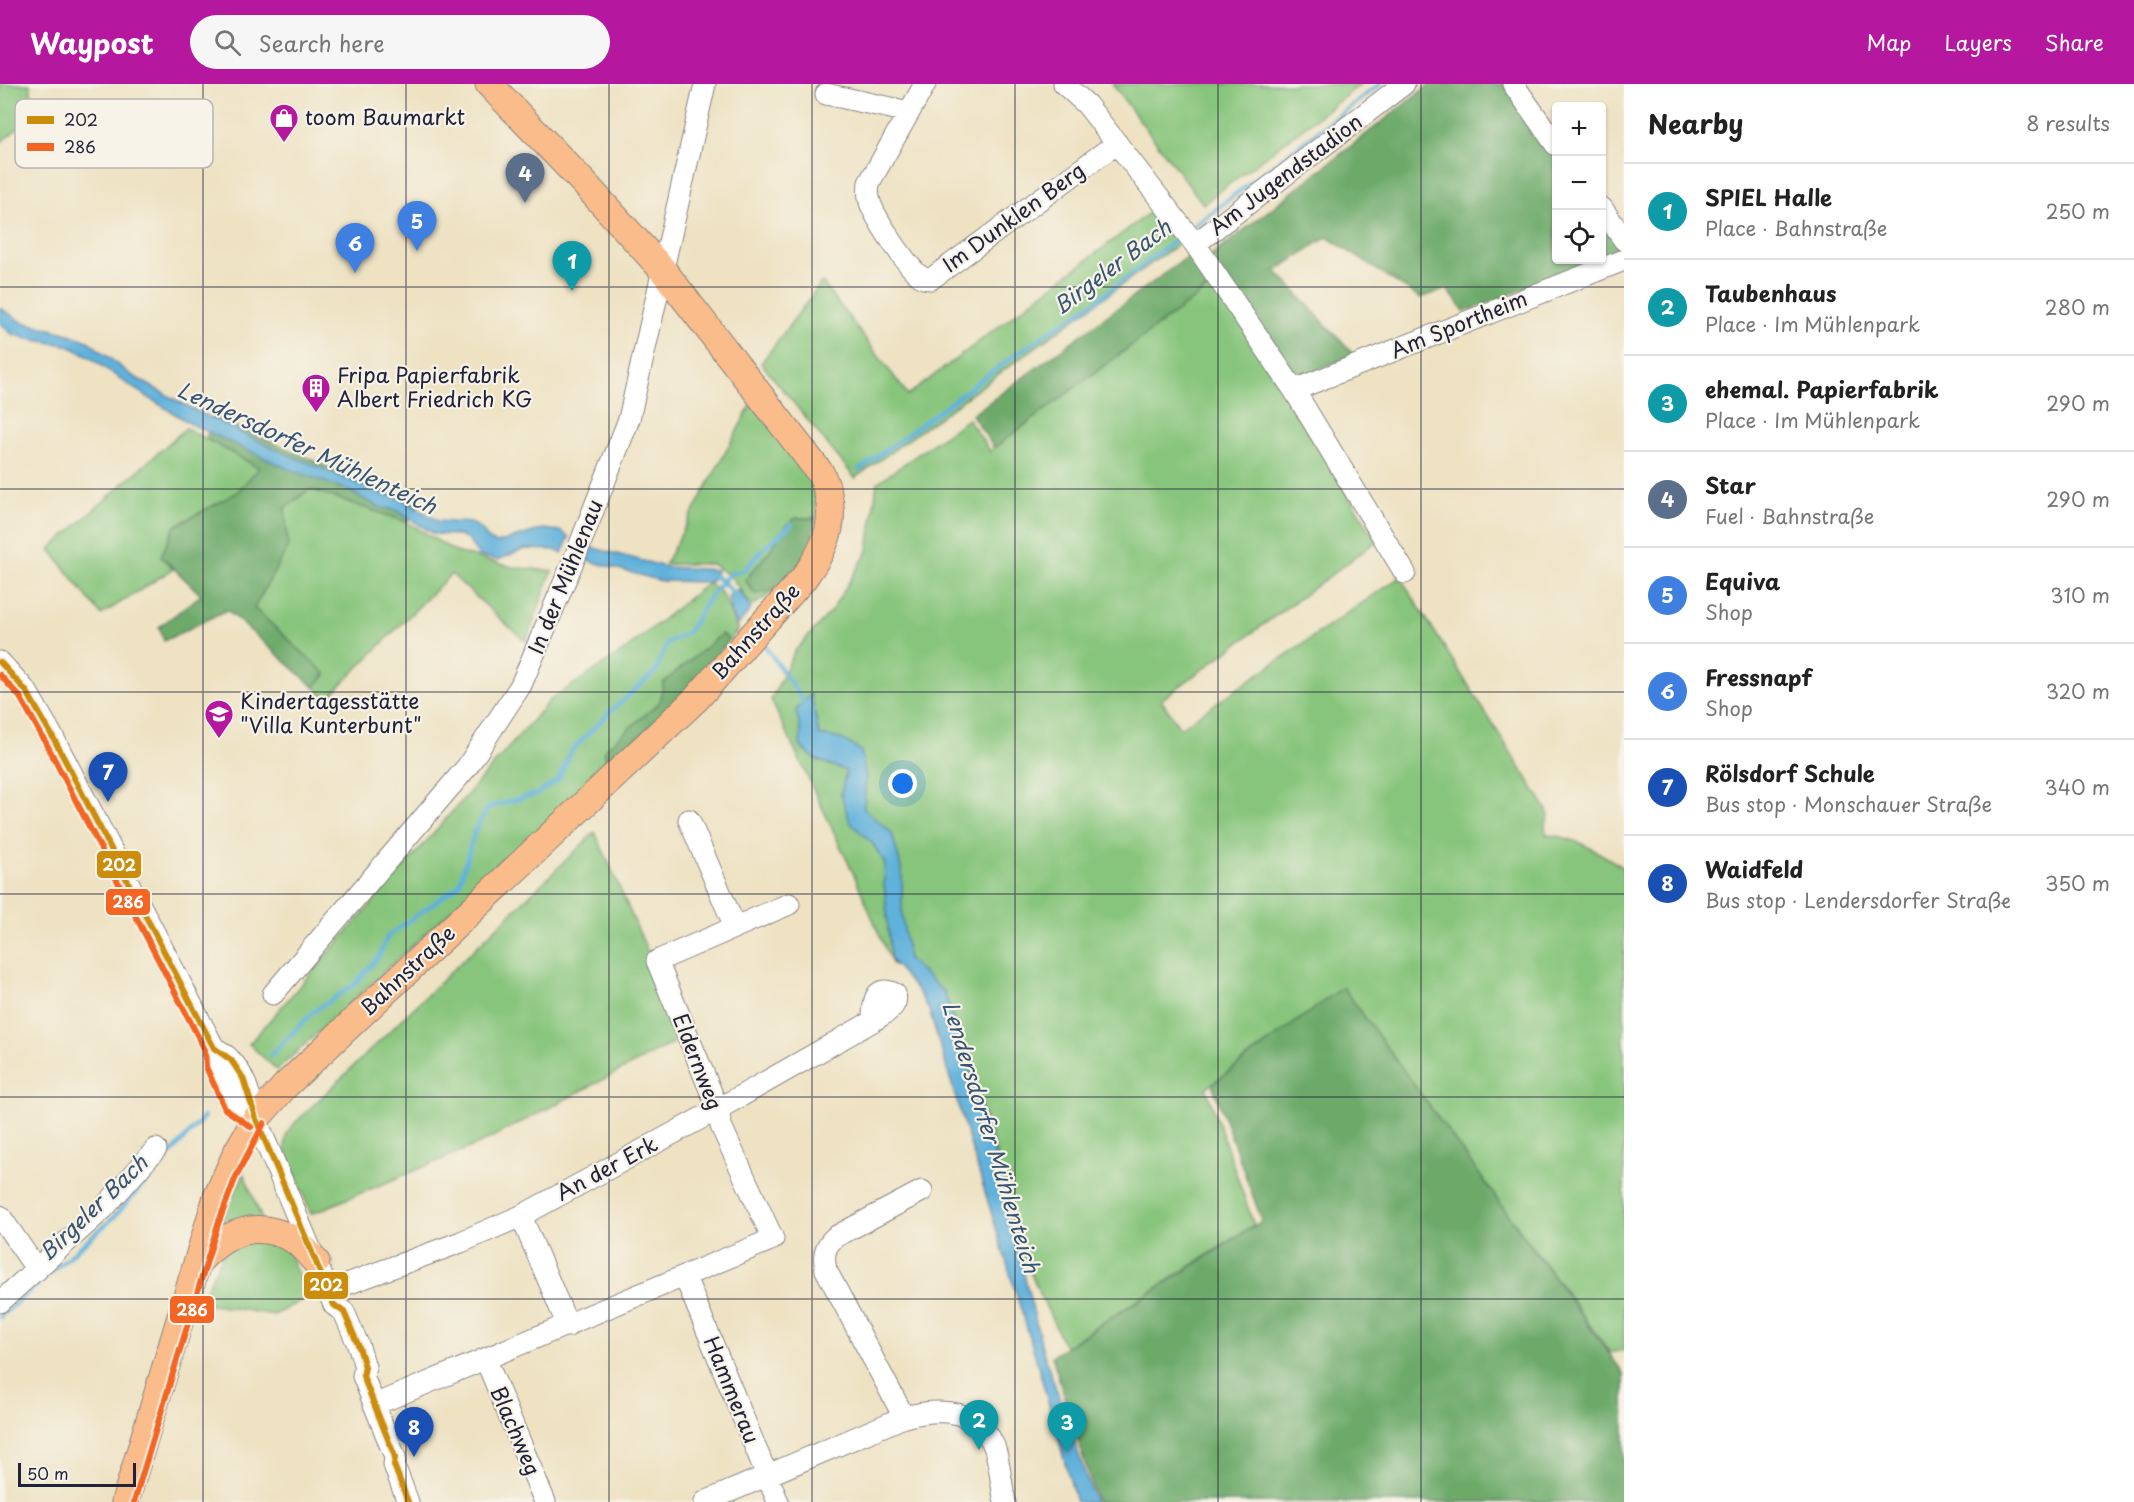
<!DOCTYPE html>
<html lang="en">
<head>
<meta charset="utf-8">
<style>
  :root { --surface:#fff; --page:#f6f6f6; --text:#222; --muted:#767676; --line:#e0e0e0; --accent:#b5179e }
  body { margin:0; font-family:"Playpen Sans",sans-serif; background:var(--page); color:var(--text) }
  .controls { position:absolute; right:18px; top:18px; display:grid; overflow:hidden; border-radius:6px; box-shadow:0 2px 4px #0004 }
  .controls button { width:54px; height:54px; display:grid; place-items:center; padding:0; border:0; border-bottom:2px solid var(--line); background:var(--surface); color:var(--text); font:30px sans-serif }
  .scale { position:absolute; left:18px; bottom:15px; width:118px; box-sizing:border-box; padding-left:6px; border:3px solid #22223b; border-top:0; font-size:16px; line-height:21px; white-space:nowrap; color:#22223b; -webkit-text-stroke:4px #f7f3e8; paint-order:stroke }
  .you { position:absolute; left:903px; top:700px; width:21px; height:21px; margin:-15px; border:4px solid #fff; border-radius:50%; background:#1a73e8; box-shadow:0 0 0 9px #1a73e833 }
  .badge { display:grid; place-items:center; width:39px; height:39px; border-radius:50%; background:var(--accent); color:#fff; font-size:20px; font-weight:700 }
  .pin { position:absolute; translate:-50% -50px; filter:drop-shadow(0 2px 3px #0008) }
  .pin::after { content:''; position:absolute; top:32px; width:21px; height:18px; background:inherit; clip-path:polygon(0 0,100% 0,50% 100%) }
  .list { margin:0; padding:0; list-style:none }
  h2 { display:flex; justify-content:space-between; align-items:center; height:78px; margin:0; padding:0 24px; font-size:26px }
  h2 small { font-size:20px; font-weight:400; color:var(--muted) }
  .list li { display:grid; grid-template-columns:39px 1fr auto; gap:18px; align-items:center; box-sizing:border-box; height:96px; padding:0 24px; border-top:2px solid var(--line) }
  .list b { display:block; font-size:22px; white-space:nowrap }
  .list p { margin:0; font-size:20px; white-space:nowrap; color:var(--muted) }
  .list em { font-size:20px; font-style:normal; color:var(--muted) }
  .icon { flex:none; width:33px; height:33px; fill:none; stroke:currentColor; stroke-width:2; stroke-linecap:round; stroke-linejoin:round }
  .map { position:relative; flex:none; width:1624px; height:1418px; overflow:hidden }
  header { display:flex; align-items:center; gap:36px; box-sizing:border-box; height:84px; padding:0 30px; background:var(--accent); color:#fff }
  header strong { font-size:28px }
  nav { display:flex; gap:33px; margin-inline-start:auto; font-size:21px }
  .search { width:420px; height:54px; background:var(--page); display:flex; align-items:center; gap:15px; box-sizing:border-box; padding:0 21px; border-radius:33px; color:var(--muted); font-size:22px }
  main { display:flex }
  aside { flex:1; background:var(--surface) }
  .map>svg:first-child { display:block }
</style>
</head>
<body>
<header>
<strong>Waypost</strong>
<div class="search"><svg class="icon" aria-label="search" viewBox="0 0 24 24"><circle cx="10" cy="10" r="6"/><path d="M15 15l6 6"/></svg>Search here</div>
<nav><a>Map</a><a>Layers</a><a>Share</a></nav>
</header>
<main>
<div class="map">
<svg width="1624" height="1418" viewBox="0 0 1624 1418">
  <rect width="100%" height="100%" fill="#f7f3e8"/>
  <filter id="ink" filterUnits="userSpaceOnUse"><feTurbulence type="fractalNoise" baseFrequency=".0167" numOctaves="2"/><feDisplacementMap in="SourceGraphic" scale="12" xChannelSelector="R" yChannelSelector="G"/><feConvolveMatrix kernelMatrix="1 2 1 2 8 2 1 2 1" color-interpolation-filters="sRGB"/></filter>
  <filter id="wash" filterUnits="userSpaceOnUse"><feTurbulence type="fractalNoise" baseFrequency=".008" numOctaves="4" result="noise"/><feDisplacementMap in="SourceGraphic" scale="24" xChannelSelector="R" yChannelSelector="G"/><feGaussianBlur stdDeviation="1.35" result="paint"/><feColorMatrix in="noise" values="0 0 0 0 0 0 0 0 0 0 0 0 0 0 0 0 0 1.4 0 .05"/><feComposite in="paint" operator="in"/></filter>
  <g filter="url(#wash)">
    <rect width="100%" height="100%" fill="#eee2c3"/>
    <!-- green -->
    <path fill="#87c57b" stroke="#54745b" stroke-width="1.5" d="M0,0h30l5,30 -35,29z
      M1112,0h249l-158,120z
      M1157,123l25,34 -327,237 -94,-115 61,-81 86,113z
      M1215,199l162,258 -216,159 19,28 220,-151 147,233 2,7 -4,8 1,10c30,1 53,18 78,33v482l-14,3 -267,-365 -137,100 48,137 -189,122 -44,-94 -28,-112 -49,-150 -52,-27 -37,-87 -84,-177 24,-49 37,-41 36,-59 9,-68 91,-64 22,32z
      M752,319l59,76 5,17v22h-20l-9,7 -17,25 7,40 -25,16 -21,-29 -19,-13h-47z
      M186,344l74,40 -25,26 -60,32 -14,30 12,13 -72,46 -51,-66z
      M310,405l97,33 49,30 56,15 40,4 -26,71 -75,-68 -124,125 -13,-12 12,-12 -72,-67 34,-61 -3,-39z
      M708,499c23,12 18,28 30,47l-11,13v-5l-5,-4 -62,68 -56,48 4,16 -331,304 -28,-26 301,-344 75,-50z
      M595,748l59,134 29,72 -202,105 -170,71 -26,-66 1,-12 6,-10z
      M244,1090l19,48 -47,14 13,-33z
      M251,1155l27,5 11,10 19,43 -34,18 -74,-12 21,-45 9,-11z"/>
    <!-- forest -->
    <path fill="#6daa6b" stroke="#486653" stroke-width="1.5" d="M1430,0h77l49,69v107h42l-133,52 -18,-23 -27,9 -93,-61 -51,34 78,84 -49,20 -15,-7 -79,-112z
      M1602,132l16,23 -3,14 -13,5z
      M1194,168l21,31 -221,165 -22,-33z
      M213,332l185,82 22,6 -13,18 -97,-33 -25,19 3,39 -34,61 72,66 -12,13 -87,-77 -63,31 -5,-14 42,-32 -40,-39 14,-30 60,-32 24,-26 -53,-29z
      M796,434h20c-3,26 -16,55 -38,70 -6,4 -16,5 -23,6l-10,-14 25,-30 17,-25z
      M722,550l5,4v5l-40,47 -79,76 -4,-16 56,-48 3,-19z
      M1343,903l281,387v128h-527l-45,-146 210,-135 -50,-137z"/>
    <!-- water -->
    <path fill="#60b1db" stroke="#416a8b" stroke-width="1.5" d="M0,224l22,14 44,11 22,8 43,34 50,28 96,47 107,44 20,6 34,21 34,2 9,6 8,11 8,3 46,-14 17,2 9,6 -7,16 -8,-3 -29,-1 -27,11 -19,-4 -12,-18 -12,-3 -21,-1 -38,-24 -17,-3 -30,-16 -65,-24 -93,-43 -61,-38 -45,-32 -19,-9 -38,-6 -16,-5 -12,-11z
      M590,463l76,20 51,3 -6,12 -50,-1 -75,-21z
      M738,505l13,20 -13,16 -4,-6 -6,-21 4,-6z
      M811,610l8,41 23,4 19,12 5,26 -2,32 28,24 10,38v43l6,45 36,33 47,149 52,210 52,151h-19l-41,-147 -106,-345 -10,-17 -28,-33 -7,-77 1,-19 -12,-20 -23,-22 -9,-28 5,-23 -31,-12 -15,-13 1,-14 -5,-22z"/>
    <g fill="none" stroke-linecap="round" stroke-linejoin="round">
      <!-- stream -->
      <path stroke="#60b1db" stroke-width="4.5" d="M1191,144l189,-144
        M859,386l156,-115 81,-54 86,-66
        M708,491c10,0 22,13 27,22
        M761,556l43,62 1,6
        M270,972l43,-44 42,-28 24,-28 9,-20 71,-51 16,-55 14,-23 48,-13 21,-14 13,-29 40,-40 45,-40 11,-28 21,-11 25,-40 18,-19 13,-2 19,-22 29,-25
        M0,1233l113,-99 91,-101"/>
    </g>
  </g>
  <g filter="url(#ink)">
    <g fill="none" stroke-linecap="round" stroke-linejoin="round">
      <!-- minor casing -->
      <g stroke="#88827f" stroke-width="23">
        <path id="minor" d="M925,0l-56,99c-1,7 -1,13 1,19 4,14 40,70 52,75 3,2 6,2 9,2l186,-136
          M1064,0l23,21 108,139 99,146 111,183
          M1513,0l43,61
          M826,10l83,18
          M1602,124l22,32
          M1195,160l209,-160
          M1294,306l330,-130
          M0,578l27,30 27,47 160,309v16l19,40 23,15
          M689,736l46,107
          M273,910l194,-227 54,-82 54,-128 54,-138 76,-335
          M214,964c27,12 36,45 42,71l78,186 10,7 15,35 6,20 -2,9 32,81 -1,8 14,37
          M0,1132l37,54
          M521,1132l47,110
          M685,1193l93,225
          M328,1207l133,-49 60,-26 197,-107 155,-88c10,-7 26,-13 22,-27 -22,-11 -22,12 -22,27
          M0,1218l103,-93 53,-60
          M486,1276l59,142
          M374,1321l399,-166 -52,-113 -3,-17 -61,-148 132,-57
          M904,1333l-78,-147c-3,-14 -2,-23 9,-33l87,-46
          M705,1418l199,-85c35,-9 73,-10 90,29 6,17 7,38 11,56"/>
      </g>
      <!-- major casing -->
      <g stroke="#88827f" stroke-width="29">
        <path id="major" d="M197,1179c21,-23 46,-40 78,-31 8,2 15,5 22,10 7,6 13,13 19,20
          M125,1418l92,-305 21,-47 18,-31 30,-34 410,-386 107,-120c26,-35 37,-64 18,-105l-159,-205 -78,-86 -95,-99"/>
      </g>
      <!-- minor -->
      <use href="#minor" stroke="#fff" stroke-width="21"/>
      <!-- major -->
      <use href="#major" stroke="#fabc8b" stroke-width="27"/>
      <!-- bus-1 casing -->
      <g stroke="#f7f3e8" stroke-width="10">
        <path id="bus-1" d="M0,578l27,30 27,47 160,309 17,12 12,18 13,41 78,186 10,7 15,35 6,20 -2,9 32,81 -1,8 14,37"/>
      </g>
      <!-- bus-2 casing -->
      <g stroke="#f7f3e8" stroke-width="10">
        <path id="bus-2" d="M0,591l20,22 26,46 159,307 1,17 19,42 26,18
          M134,1418l84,-278 17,-45 29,-56"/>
      </g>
      <!-- bus-1 -->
      <use href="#bus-1" stroke="#cc8c0c" stroke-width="6"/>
      <!-- bus-2 -->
      <use href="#bus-2" stroke="#f26522" stroke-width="6"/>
    </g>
  </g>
  <!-- grid -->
  <path fill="none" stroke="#22223b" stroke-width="1.5" stroke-opacity="0.55" d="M203,0v1418M406,0v1418M609,0v1418M812,0v1418M1015,0v1418M1218,0v1418M1421,0v1418M0,203h1624M0,405h1624M0,608h1624M0,810h1624M0,1013h1624M0,1215h1624"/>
  <!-- icons -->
  <defs>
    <g id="shop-pin" transform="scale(1.5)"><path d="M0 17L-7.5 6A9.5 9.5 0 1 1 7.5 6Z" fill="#b5179e" stroke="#f7f3e8"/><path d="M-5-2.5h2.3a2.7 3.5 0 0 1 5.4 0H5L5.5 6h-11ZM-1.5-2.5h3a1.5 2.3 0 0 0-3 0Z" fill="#fff"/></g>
    <g id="building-pin" transform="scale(1.5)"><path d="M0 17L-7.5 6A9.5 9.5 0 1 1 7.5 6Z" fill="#b5179e" stroke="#f7f3e8"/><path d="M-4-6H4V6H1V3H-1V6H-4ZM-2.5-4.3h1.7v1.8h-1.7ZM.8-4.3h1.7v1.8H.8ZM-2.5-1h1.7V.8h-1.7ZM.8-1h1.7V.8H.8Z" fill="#fff"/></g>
    <g id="school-pin" transform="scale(1.5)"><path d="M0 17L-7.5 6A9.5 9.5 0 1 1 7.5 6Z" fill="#b5179e" stroke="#f7f3e8"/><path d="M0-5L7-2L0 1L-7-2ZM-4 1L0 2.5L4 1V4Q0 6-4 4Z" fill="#fff"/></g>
  </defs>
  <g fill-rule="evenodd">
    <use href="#shop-pin" x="284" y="34"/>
    <use href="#building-pin" x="316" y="304"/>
    <use href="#school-pin" x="219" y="630"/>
  </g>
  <g text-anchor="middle" stroke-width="4.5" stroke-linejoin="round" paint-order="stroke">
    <!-- poi labels -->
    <g font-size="21" fill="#22223b" stroke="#f7f3e8" text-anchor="start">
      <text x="305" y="41">toom Baumarkt</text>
      <text x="337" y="299">Fripa Papierfabrik<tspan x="337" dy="24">Albert Friedrich KG</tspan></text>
      <text x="240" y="625">Kindertagesstätte<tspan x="240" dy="24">"Villa Kunterbunt"</tspan></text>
    </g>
    <!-- street labels -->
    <g font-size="21" fill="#22223b" stroke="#f7f3e8">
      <text transform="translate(1286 91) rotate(-37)" y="7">Am Jugendstadion</text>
      <text transform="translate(1014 134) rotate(-36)" y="7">Im Dunklen Berg</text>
      <text transform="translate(1459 241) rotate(-22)" y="7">Am Sportheim</text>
      <text transform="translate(566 493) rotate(-68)" y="7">In der Mühlenau</text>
      <text transform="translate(756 548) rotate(-48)" y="7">Bahnstraße</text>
      <text transform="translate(408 887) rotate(-43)" y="7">Bahnstraße</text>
      <text transform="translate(697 978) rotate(69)" y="7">Eldernweg</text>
      <text transform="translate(607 1085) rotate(-28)" y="7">An der Erk</text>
      <text transform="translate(731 1306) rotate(68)" y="7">Hammerau</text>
      <text transform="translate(515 1347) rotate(67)" y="7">Blachweg</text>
    </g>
    <!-- water labels -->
    <g font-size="22" font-style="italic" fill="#385473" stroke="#f7f3e8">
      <text transform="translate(1112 183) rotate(-37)" y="8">Birgeler Bach</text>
      <text transform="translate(307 364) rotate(25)" y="8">Lendersdorfer Mühlenteich</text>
      <text transform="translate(991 1053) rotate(73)" y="8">Lendersdorfer Mühlenteich</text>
      <text transform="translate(93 1124) rotate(-44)" y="8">Birgeler Bach</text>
    </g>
  </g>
  <!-- legend -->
  <rect x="15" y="15" width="198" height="69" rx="9" fill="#f7f3e8" stroke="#b7b4b4" stroke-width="1.5"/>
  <rect x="27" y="32" width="27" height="8" fill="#cc8c0c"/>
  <rect x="27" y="59" width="27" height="8" fill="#f26522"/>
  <g font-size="16" fill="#22223b">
    <text x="64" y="42">202</text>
    <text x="64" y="69">286</text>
  </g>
  <g stroke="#f7f3e8" stroke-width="2">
    <rect x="96" y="766" width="46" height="29" rx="6" fill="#cc8c0c"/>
    <rect x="105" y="804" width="46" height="28" rx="6" fill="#f26522"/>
    <rect x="303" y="1187" width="46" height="29" rx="6" fill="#cc8c0c"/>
    <rect x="169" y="1211" width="46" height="29" rx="6" fill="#f26522"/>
  </g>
  <g font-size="16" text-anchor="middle" font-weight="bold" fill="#fff">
    <text x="119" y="787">202</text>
    <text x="128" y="824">286</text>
    <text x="326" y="1207">202</text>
    <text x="192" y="1232">286</text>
  </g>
</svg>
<div class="controls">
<button>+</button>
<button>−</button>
<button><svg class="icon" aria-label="locate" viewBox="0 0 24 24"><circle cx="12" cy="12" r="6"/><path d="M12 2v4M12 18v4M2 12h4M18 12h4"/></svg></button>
</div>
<div class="scale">50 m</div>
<div class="you"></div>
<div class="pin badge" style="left:572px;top:207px;background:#0f9aa8">1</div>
<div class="pin badge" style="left:979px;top:1366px;background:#0f9aa8">2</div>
<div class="pin badge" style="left:1067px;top:1368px;background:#0f9aa8">3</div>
<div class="pin badge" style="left:525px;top:119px;background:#5c6f8a">4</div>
<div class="pin badge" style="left:417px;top:167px;background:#3f7fe0">5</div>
<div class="pin badge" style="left:355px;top:189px;background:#3f7fe0">6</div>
<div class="pin badge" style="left:108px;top:718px;background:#1a4fb4">7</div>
<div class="pin badge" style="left:414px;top:1373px;background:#1a4fb4">8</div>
</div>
<aside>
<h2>Nearby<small>8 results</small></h2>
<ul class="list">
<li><span class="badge" style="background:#0f9aa8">1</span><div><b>SPIEL Halle</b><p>Place · Bahnstraße</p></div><em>250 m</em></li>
<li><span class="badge" style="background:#0f9aa8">2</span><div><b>Taubenhaus</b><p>Place · Im Mühlenpark</p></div><em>280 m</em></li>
<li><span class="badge" style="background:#0f9aa8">3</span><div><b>ehemal. Papierfabrik</b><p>Place · Im Mühlenpark</p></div><em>290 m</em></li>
<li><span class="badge" style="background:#5c6f8a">4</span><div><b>Star</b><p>Fuel · Bahnstraße</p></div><em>290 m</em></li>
<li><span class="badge" style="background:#3f7fe0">5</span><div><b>Equiva</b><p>Shop</p></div><em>310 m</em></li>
<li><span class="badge" style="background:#3f7fe0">6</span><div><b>Fressnapf</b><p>Shop</p></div><em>320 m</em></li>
<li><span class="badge" style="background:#1a4fb4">7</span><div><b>Rölsdorf Schule</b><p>Bus stop · Monschauer Straße</p></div><em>340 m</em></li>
<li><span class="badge" style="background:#1a4fb4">8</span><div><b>Waidfeld</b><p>Bus stop · Lendersdorfer Straße</p></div><em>350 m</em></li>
</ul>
</aside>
</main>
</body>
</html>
